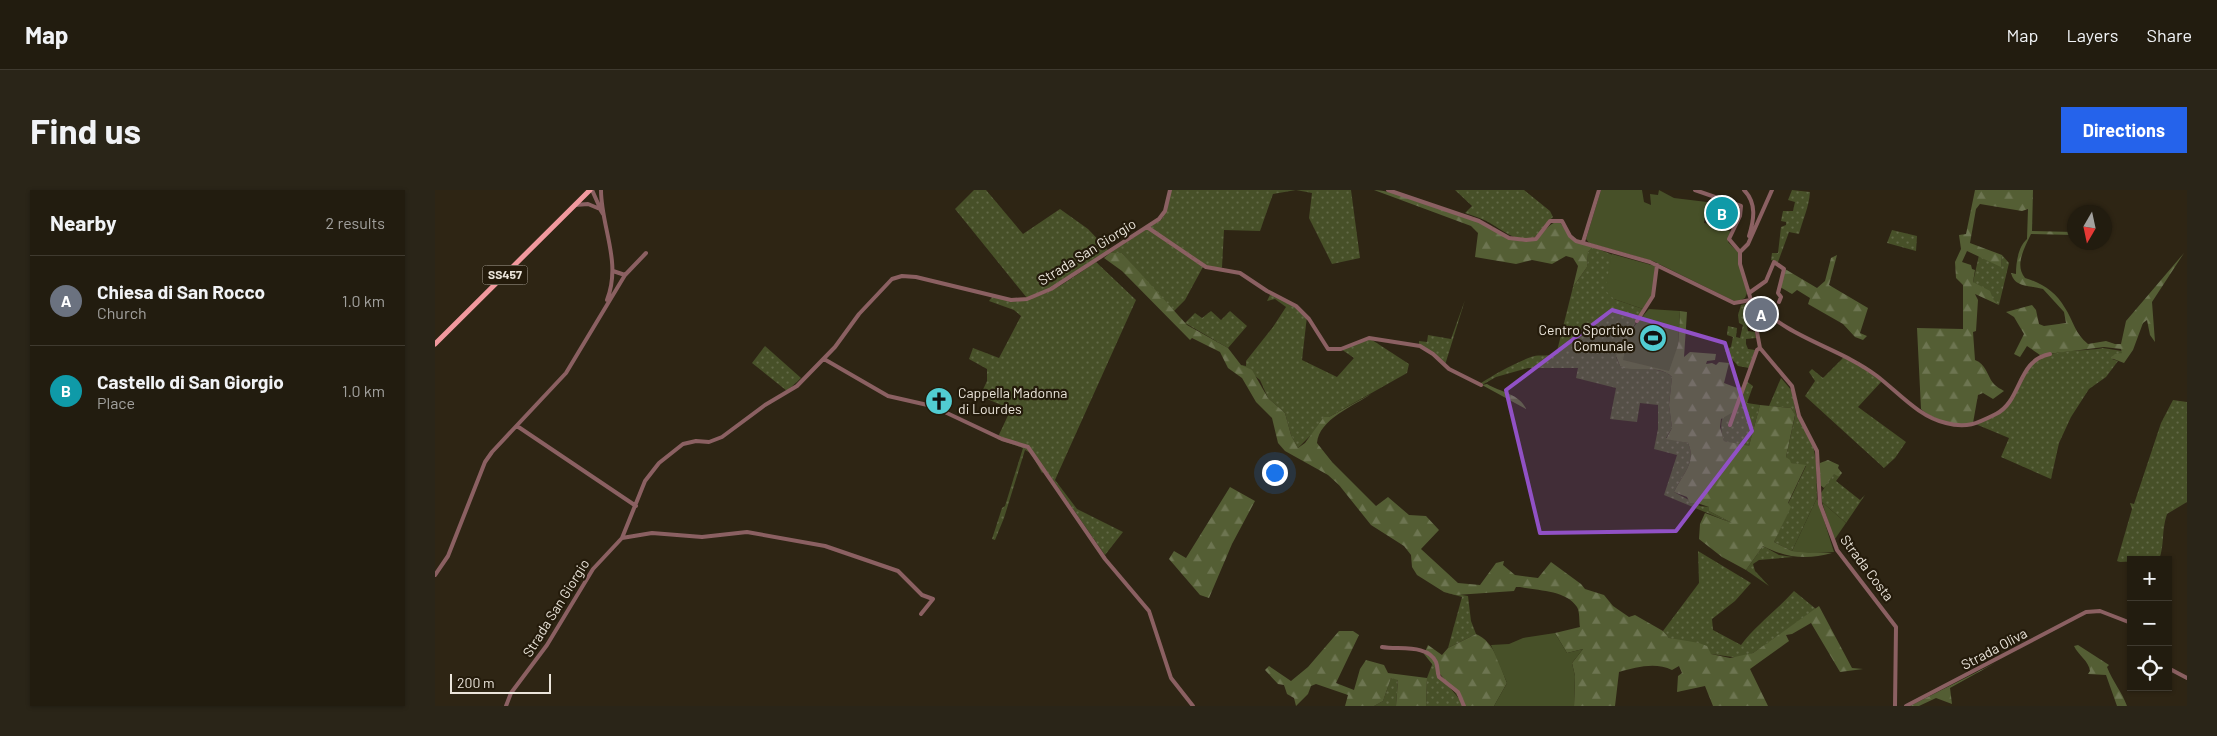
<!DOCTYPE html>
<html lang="en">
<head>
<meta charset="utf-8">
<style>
  :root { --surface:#221c0f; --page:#2a2518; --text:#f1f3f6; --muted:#a2a19e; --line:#3f3a2f; --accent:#2563eb }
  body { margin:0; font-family:Barlow,sans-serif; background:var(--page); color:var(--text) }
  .controls { position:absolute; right:15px; bottom:15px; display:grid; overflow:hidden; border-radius:0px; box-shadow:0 1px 4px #0004 }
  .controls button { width:45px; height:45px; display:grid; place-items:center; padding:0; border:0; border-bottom:1px solid var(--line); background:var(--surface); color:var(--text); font:25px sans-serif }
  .compass { position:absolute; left:1632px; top:15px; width:45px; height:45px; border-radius:50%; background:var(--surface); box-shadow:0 1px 4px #0004; rotate:189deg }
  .scale { position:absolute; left:15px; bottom:12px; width:101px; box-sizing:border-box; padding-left:5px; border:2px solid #ebe5db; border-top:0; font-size:14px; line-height:18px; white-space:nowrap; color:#ebe5db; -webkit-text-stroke:4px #241b0b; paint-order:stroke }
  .you { position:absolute; left:839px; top:282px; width:18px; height:18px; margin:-12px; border:4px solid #fff; border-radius:50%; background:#1a73e8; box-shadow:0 0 0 8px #1a73e833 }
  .badge { display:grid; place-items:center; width:32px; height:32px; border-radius:50%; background:var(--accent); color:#fff; font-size:16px; font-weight:700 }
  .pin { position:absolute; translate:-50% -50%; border:2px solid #fff; box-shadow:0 1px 5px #0006 }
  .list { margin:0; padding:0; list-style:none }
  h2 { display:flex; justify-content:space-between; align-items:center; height:65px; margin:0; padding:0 20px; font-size:21px }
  h2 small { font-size:16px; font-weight:400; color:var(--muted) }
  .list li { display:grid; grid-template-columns:32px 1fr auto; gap:15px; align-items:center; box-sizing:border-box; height:90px; padding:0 20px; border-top:1px solid var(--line) }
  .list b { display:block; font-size:19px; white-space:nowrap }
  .list p { margin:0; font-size:16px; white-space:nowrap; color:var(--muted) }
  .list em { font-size:16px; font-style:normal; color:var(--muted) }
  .icon { flex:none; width:28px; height:28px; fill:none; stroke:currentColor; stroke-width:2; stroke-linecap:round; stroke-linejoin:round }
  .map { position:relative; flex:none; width:1752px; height:516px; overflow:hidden; border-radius:0px }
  header { display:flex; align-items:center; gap:30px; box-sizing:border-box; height:70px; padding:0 25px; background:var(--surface); border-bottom:1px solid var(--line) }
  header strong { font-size:24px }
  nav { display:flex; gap:28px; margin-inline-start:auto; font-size:18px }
  .intro { display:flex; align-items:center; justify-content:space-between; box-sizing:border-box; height:120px; padding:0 30px }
  h1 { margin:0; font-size:35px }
  .button { padding:12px 22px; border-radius:0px; background:var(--accent); color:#fff; font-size:18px; font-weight:700 }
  main { display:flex; gap:30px; padding:0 30px }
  aside { flex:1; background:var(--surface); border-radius:0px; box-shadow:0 1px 4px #0004 }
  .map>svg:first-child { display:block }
</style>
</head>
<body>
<header>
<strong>Map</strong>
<nav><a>Map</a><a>Layers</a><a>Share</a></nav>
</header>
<div class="intro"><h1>Find us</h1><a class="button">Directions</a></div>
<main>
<aside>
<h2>Nearby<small>2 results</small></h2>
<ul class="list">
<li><span class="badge" style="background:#6b7280">A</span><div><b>Chiesa di San Rocco</b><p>Church</p></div><em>1.0 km</em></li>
<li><span class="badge" style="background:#0f9aa8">B</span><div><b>Castello di San Giorgio</b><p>Place</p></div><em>1.0 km</em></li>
</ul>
</aside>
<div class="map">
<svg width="1752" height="516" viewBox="0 0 1752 516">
  <defs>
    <pattern id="grass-dots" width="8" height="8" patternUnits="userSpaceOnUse" patternTransform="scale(1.25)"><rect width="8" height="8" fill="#475028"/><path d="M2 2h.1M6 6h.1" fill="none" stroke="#626947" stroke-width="1.8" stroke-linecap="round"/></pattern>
    <pattern id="forest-firs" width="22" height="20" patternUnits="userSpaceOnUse" patternTransform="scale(1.25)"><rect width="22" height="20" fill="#545e34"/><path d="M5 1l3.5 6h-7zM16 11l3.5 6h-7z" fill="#6d7551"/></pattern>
  </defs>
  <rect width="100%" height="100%" fill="#2e2514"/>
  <!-- grass -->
  <path fill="url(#grass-dots)" d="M539,0h12l37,44 37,-25 28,20 21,22 -58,37 -24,10 -72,-89z
    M736,0h180l9,68 -28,6 -23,-46 3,-25 -16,-3 -23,4 -13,37 -36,-1 -2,37 -2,2 -16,-4 -19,35 -12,12 -51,-59h-12l52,-34 4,-7z
    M1020,0h69l26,21 3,6c-6,5 -8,14 -15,18 -19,13 -38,-8 -54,-15 -6,-3 -13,-5 -19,-7l7,-7z
    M1357,0l18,2c-1,15 -7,27 -11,42l-10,-2 -11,30 -7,-2 1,-7h6l3,-26 5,-2v-3l-5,-1 2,-10h10l2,-9 -7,-2z
    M1457,40l25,6 -1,15 -29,-8z
    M1158,57l20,8 -2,11 3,33 29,10 -27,48 4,9c15,5 41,-1 52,11l-3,28 3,23 -6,10 22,5c9,20 -6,31 -14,49l26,14 9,1v4l27,14 -72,-30 13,-40 -23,-6 4,-20v-24l-18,-2 -3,19 -27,-3 6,-31 -40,-10 2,-10h-50l-32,9 -14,8 -1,-2c12,-8 36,-21 50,-26 10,-4 16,2 26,-6l16,-64 14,-20 1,-15z
    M1544,65l22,11 1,-11 7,8 -10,42 -26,-23z
    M661,72l40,38 -81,180 22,29 46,23 -18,23 -59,-85 -4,3 -11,-20 -6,-3 -21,68 -9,22 -3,-1 10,-31 3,-2 18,-58 -26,-9 14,-30 -31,-13 7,-15v-12l-18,-10 4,-11 26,10 22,-42 -7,-6 -25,-9 3,-4c47,10 67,-11 104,-35z
    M836,103l11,5 25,18 -5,44 35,17 17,-19 -13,-9 28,-11 40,26 -2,9 -78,44 -31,31 -7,-13 -6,-22 -17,-15 -8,-18 -19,-15 5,1v-5l27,-34 13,-20 -11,-8 -8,2z
    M1030,110l-20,65 -26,-21v-3l8,1 1,-7 23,4z
    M1311,114l5,3 2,17 -6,2 1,5 7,1 1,6 -10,1v5l2,5 7,1 -6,18 -11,-2 -13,-15 6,-4 2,-10 -6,-2 1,-9 9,2 -1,9 4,1 3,-13 -4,-2 -1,-8 3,-10z
    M776,121l10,9 9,-9 17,15 -19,22 -43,-25 10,-10 7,5z
    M330,156l36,32 -14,13 -35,-28z
    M1668,158l19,3v2l-10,6 6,2 -12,16 -17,12 -18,28 -12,26 -8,36 -50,-22 8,-19 -36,-15c9,-4 22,-7 29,-13 15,-14 16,-36 33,-48 18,-14 47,-10 68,-14z
    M1410,166l37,25 -24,26 48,35 -11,16 -11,10 -79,-72 10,-15 -6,-9 3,-3 11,9z
    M1346,188l11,13 4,23 17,31 3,16 1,37 -25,53 -18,-9 16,-35 -2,-3 18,-38 -16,-3 -4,-6 9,-41 -4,-8 -22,-2z
    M1311,191l7,5 -6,17 13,2 -11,41 -2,1 -23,-6c-10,-25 9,-40 22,-60z
    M1738,210l14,2v100l-20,12c-6,18 -2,29 -8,46l-39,2 -3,-1 15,-52 -2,-6 4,1 27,-81z
    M1399,283l5,4 -3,4 24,19 5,-5 -19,28 -24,-21 -1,-9z
    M1328,356l16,9 14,2 -34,3 -6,4 2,7 14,15 -23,-16z
    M1263,361l53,32 -16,18 -23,18 1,11 28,15c15,-20 36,-35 53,-54l22,18 -63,44 -14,5 -28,-4 -42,-16 -6,-7 36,-48z
    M1009,402l24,4 3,25 5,13 -28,14 14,-51z
    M998,472l7,14 21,25v5h-35l1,-28z
    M956,488l7,1 -2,27h-22l9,-5z"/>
  <!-- forest -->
  <path fill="url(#forest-firs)" d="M939,0c21,0 85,24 107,33 11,5 20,14 34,17 30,7 28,-19 45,-18l10,16 23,9 -5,5 -1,15 -14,20 5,-21 -5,-8 -7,-2 -14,8 -20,-4 -16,4 -41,-7 3,-24 -7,-7z
    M1540,0h58l-1,41 42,1v3l-43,-1c-6,13 -17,31 -6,44 17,5 31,14 40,30 8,12 10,26 23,36l18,-3 9,3h6l5,-23 58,-68 -32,49 3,40 -5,-7 -3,-15 -4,3 -10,27 -9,13 -13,-5 4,-4 7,-1 -1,-4 -17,-2 -64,8 -13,-9 -7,11 -6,-3 10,-20 -10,-17 -8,-5 26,-7 4,5 3,14 5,2 22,-3 -2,-11 -21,-23c-14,-4 -28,-1 -32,-16l5,1c0,-11 2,-27 11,-35l1,-30 -6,2 -42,-7 -4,5 -6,34 32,12 -1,12 -34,-16 -5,11 9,3 1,4 3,1 -2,12 17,9 3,8 6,6 -24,-11 3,6 -2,31 -3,1 2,28c11,4 12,15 18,23 2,3 8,6 11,8l-11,8 -10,-6 -5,2 -5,28c-13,7 -41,-4 -52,-14l-4,-81 46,1v-44l-7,-7 -1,-16 6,-13 -2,-14 7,-1z
    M675,63h12l65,72 41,23 13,17 11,5 16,28 17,15 6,22 7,13 7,-5 19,-26h5l42,-23c-17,12 -52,25 -54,49l15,19 44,44 12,-9 21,18 17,1 13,14 -18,19 37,34 22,2 16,-22 8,-2 -1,4 12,10 23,3 13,-16 30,22 4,5 19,6 9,11 16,11 6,-2 28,16 6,7 30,5 8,3 4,8 19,4 23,-5 66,-47 33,62 11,1 -23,3 -29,-49 -19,11 -6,1 3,6 -39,28 18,37h-55l-8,-20 -28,6 1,-16 4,-3 -3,-7 -7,4c-16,-8 -36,-3 -53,2l-4,34h-41l1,-30 -3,-13 11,-14 -16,4 -12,-20 25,-6c-1,-5 0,-15 -3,-20 -11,-17 -39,-16 -57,-20h-4l-2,4 -58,4 -12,-3 -27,-17 -5,-8 -1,-12 -7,-9 -33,-21 -32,-40 -11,-10 -43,-24 -7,-8 -6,-25 -16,-16 -14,-24 -14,-10 -8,-16 -28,-14 -2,2 -68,-69 -18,-13z
    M1402,65l-8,30 39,23 -8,25 7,3 -4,4 -8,-3 -12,-13 -35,-20 2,-6 -13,-8 -5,4 -12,-7 5,-18 32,19 8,-7 6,-23z
    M1245,121l7,1 -3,45 6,-5 26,2 -1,6 -8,1 -1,3 6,-1 4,2 3,-3 10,1 -5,20 19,7 -8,21 -14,8 -1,8 4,14 25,5 11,-41 31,3 4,7 -9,42 4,3 1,3 15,2 -18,38 3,4 -17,35 18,9 40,2c-25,7 -46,5 -69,-7l-17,24 -24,-13 -23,-18 1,-15 5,-11 27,10 -23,-12v-4l-12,-4h-7l-3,-6 -13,-5c8,-18 23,-29 14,-49l-22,-4 6,-11 -3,-23 3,-28c-11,-12 -33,-6 -48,-9l-4,-2 -4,-10 10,-24 11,-11 -7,10 48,14z
    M1052,194c13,8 33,10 39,25l-44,-24z
    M1393,270l11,5 -1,3 4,5 -3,4 -5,-3 -10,14 -4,-3v-22z
    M795,297l25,14 -23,43 -23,54 -9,-3 -31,-36 5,-8 12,7z
    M904,441h14l6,4 -23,48 18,7 6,-21 6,-9 18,5 4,8 39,5 -1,28h-30l2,-26 -7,-2 -8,23 -9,5h-29l3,-11 -32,-11 -5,2 -3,8 -12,12 -2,-8 -7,-4 -3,-9 -6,-1 -13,-14 4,-4 22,15 17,-14z
    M1041,444c19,8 24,32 31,49l-13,23h-33v-6l-37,-46 4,-9 14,10 6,-7z
    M1643,455l31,20 -2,2c6,15 15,25 20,39h-10l-11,-31 -18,-1 2,-3c-1,-10 -12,-16 -16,-25z
    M1560,473l-45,25 2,16 -16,-6 -17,8h-9z"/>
  <!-- green -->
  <path fill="#475028" d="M1166,0h41l2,12 7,3 -1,-11 8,1 1,-5 15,8 33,4 -3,21 5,1 1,-4 12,4 8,-3 -3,9 4,2 -3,10 11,11 8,40 -2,5 -8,4 -5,-2 -79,-39 -64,-18 -3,-4z
    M1177,64l43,12 -2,30 -10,13 -29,-10 -9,-9z
    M1214,119l31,2 -2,34 -9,26 -46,-11 7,-29z
    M1382,308l17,54 -25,1 -17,-2z
    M1387,312l24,21 -11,16 4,10 -4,-6z
    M1120,443l12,20 16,-4 -11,14 3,13 -1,30h-80l13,-23 -16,-38 18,-1 14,-6z"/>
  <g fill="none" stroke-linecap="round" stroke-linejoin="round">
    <!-- minor -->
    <path stroke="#8b6062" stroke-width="4" d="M157,0l8,18
      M166,0c0,37 21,72 6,110
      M953,0l91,31 30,17 17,2 10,-1 14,-18h12l8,15 6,5 74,21 84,41 17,-3
      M1260,0l46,16 -1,10 -11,23 11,13
      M1309,0c13,13 10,30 5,46
      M140,15l13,-1 12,5 3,5
      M712,37l59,40 34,6 27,18 29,15 13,13 19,30h13l28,-11 51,8 13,8 16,15 32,16
      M1148,52l16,-52
      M1305,62v12l11,36 9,48 32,38 7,30 18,35 3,53 17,46 59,77 -1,79
      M1305,62l8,-8 24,-54
      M178,81l12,4
      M1314,103l17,-12 8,-19 10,7 -6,24 3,4 -2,5
      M1316,110l4,1c31,37 84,46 122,75 22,17 42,41 69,47 21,6 32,0 50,-9 26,-13 21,-54 54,-60
      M1202,131l16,-25 4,-31
      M389,169l64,37 44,10 70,33 26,8 77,112 44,52 22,67 22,28
      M1295,235l27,-75 3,-2
      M82,236l119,80
      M187,348l30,-5 50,4 45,-5 78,14 73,25 24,24 11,4 -12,15
      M0,385l13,-19 37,-94 7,-10 74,-79 59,-98 21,-22
      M947,457c17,3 46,-3 54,15 2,5 1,10 3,15l19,15 6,14
      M1733,478l19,10
      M71,516l5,-13 36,-48 46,-76 29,-31 23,-57 14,-18 24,-19 13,-3 13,1 13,-5 43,-32 32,-19 38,-39 24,-33 33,-35 10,-3 14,1 95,23 16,-1 24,-10 108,-70 6,-8 5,-21
      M1471,516l180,-94 14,-1 31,12"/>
    <!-- major -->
    <path stroke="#f1999e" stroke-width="5" d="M0,154l155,-154"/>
  </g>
  <!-- marked area -->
  <path fill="#9151c5" fill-opacity="0.2" stroke="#9151c5" stroke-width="4" stroke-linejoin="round" d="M1177,120l113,33 27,88 -76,100 -136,2 -34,-143z"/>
  <!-- icons -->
  <defs>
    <g id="stadium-disc" transform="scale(1.4375)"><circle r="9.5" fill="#51ccd2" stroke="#241b0b"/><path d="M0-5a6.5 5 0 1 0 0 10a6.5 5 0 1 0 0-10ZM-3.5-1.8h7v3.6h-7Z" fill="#111"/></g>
    <g id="church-disc" transform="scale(1.4375)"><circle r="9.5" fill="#51ccd2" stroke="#241b0b"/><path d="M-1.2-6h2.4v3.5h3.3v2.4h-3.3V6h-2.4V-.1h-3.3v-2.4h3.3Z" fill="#111"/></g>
  </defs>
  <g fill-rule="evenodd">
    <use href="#stadium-disc" x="1218" y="148"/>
    <use href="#church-disc" x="504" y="211"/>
  </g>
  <g text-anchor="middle" stroke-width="4.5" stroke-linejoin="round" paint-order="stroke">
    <!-- shield labels -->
    <rect fill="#241b0b" stroke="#afa89d" stroke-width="1" x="47.5" y="75.5" width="45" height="19" rx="4"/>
    <g font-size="12" font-weight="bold" fill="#ebe5db">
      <text x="70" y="89">SS457</text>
    </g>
    <!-- street labels -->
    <g font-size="14" fill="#ebe5db" stroke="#241b0b">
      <text transform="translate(652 62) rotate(-32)" y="5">Strada San Giorgio</text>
      <text transform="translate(1432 378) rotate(53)" y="5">Strada Costa</text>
      <text transform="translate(121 418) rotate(-58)" y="5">Strada San Giorgio</text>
      <text transform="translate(1559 459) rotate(-28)" y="5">Strada Oliva</text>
    </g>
    <!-- poi labels -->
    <g font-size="14" fill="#ebe5db" stroke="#241b0b" text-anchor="end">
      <text x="1199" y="145">Centro Sportivo<tspan x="1199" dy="16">Comunale</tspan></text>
      <text x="523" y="208" text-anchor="start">Cappella Madonna<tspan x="523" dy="16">di Lourdes</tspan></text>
    </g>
  </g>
</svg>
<div class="controls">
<button>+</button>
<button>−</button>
<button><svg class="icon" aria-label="locate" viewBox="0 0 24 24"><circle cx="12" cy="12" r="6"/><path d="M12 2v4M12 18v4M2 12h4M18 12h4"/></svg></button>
</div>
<svg class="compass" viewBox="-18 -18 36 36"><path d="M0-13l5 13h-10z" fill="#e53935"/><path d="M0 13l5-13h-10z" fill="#a2a19e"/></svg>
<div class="scale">200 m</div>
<div class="you"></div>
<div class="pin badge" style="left:1326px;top:124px;background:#6b7280">A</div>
<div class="pin badge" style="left:1287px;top:23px;background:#0f9aa8">B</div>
</div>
</main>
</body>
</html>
